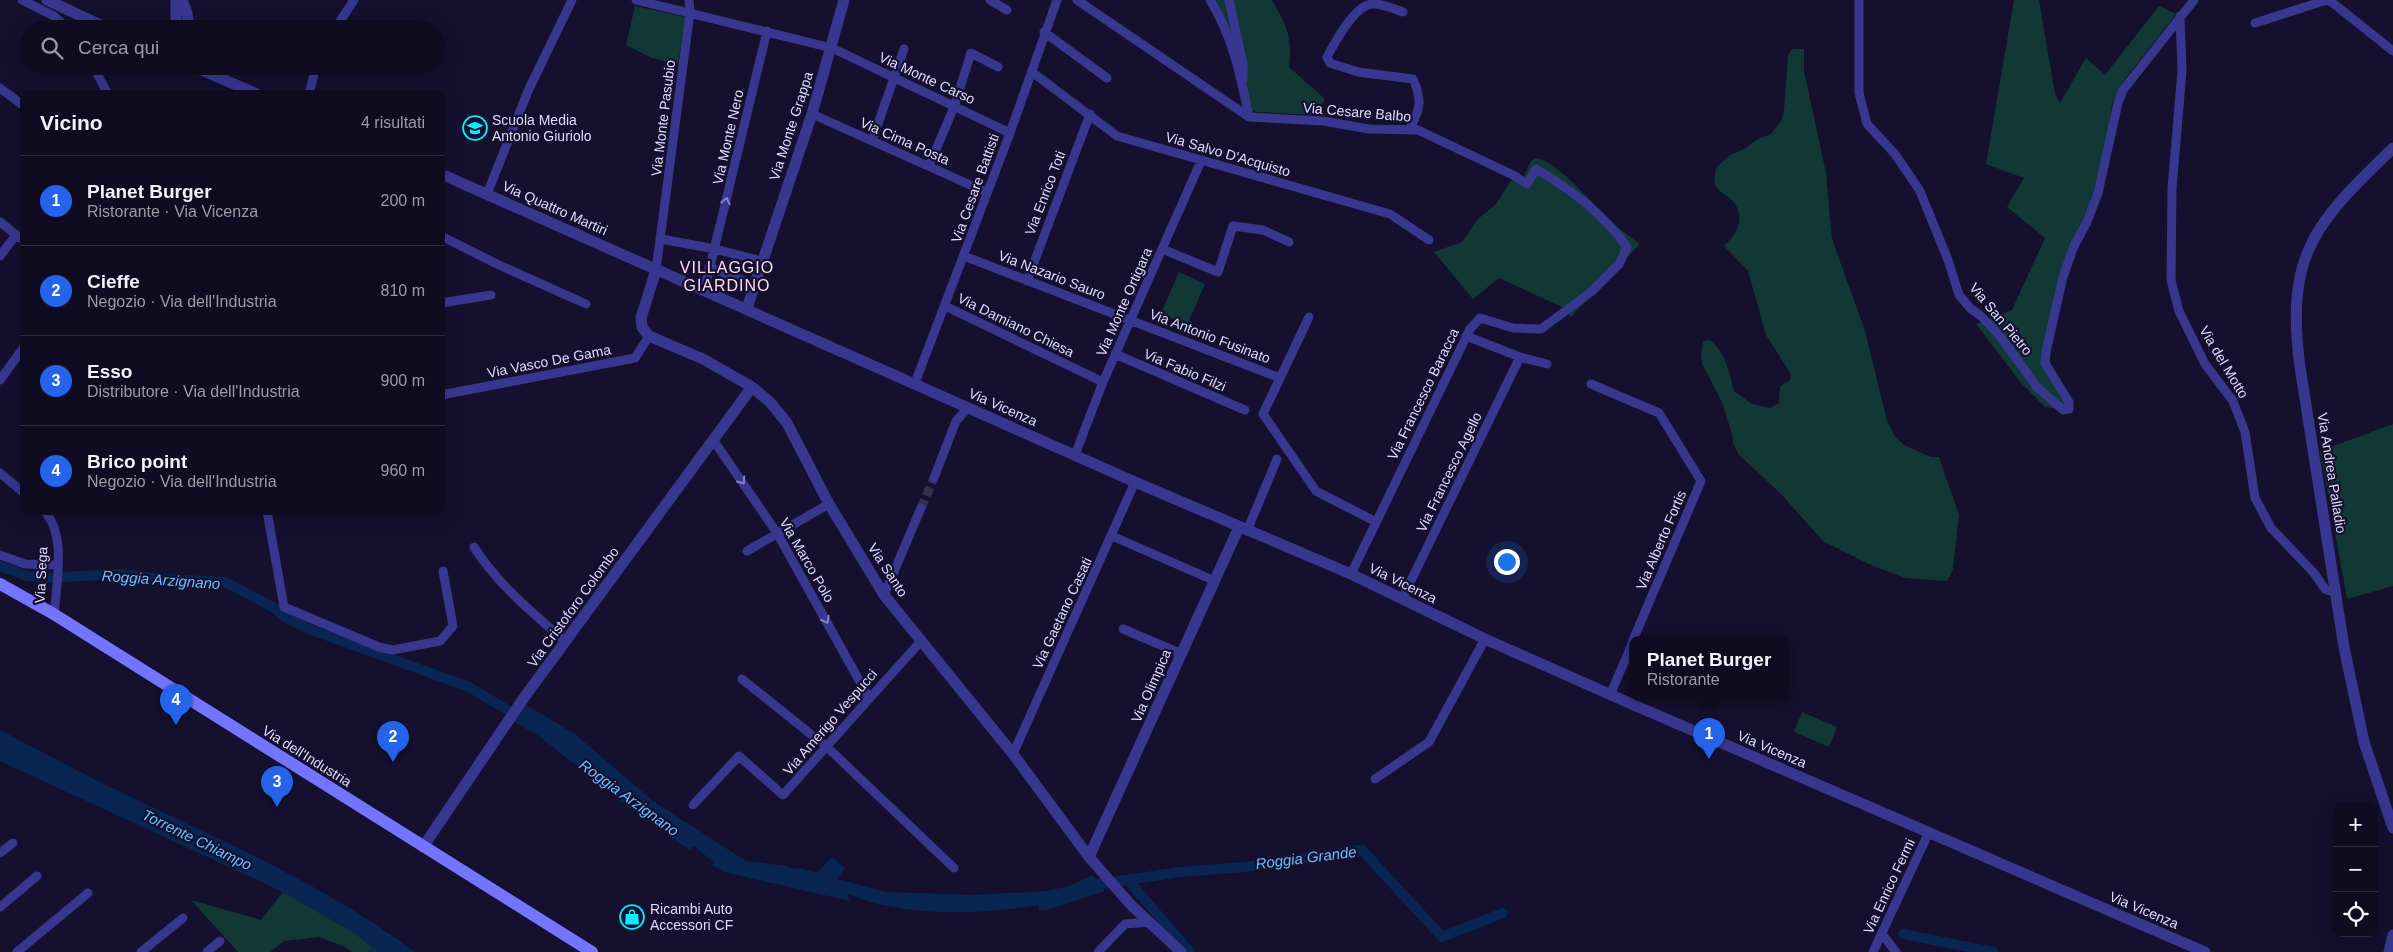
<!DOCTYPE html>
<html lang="it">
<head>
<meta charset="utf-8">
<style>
  :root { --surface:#0f0c22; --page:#1d1a2f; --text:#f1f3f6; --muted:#9b9ba5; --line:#2f2c40; --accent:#2563eb }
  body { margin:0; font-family:Arial,sans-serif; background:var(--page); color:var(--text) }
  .controls { position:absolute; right:15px; bottom:15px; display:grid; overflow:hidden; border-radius:10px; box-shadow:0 5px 20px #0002 }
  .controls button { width:45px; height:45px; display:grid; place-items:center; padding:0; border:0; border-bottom:1px solid var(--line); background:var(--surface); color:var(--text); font:25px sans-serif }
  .you { position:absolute; left:1506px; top:561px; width:18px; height:18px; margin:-12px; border:4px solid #fff; border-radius:50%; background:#1a73e8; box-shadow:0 0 0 8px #1a73e833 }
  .badge { display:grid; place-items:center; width:32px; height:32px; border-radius:50%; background:var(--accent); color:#fff; font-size:16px; font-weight:700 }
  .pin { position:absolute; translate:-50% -41px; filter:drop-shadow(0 1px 2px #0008) }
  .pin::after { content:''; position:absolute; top:26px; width:18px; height:15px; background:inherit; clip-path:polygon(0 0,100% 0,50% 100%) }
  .popup { position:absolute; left:1629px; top:636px; width:160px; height:65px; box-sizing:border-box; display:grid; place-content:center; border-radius:10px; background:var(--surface); filter:drop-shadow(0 1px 4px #0005); font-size:16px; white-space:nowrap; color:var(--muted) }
  .popup b { font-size:19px; color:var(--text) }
  .popup::after { content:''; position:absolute; left:50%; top:100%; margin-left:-10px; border:10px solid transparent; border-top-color:var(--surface) }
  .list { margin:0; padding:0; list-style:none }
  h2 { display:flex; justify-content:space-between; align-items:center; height:65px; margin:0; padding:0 20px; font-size:21px }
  h2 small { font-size:16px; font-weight:400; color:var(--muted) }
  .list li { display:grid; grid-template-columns:32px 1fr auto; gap:15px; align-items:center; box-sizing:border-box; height:90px; padding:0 20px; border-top:1px solid var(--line) }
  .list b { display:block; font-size:19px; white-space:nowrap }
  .list p { margin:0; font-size:16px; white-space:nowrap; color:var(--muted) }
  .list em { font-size:16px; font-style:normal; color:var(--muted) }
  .icon { flex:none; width:28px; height:28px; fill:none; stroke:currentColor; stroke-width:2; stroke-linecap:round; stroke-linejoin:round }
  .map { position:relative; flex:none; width:2393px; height:952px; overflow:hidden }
  .search { position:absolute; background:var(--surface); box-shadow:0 5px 20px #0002; left:20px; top:20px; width:425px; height:55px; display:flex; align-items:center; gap:12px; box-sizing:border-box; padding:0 18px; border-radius:28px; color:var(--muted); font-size:19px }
  .panel { position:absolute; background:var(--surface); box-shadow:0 5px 20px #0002; left:20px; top:90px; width:425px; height:425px; border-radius:10px }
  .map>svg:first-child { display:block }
</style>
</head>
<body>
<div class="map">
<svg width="2393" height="952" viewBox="0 0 2393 952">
  <rect width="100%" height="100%" fill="#14102e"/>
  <!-- green -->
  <path fill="#123836" d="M1208,0h64c14,26 21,36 17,67l36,32 -9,16 -59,-3 -8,-2 -22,-71z
    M2014,0h25l16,94 5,9 26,-45 19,17 54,-69 17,8 -51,65 -13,25 -7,52 -22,68 -14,28 -26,109 27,43 -10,5 -15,-2 -24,-24 -45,-59 36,-14 33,-72 -38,-31 17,-29 -38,-14z
    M635,6l50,11 -7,47 -26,-6 -26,-13z
    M1792,49h12v22l22,102 6,66 33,92 22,90 7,14 10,10 27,12h8l20,58 -6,54 -6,12 -42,-3 -34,-13 -48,-24 -42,-47 -42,-39 -6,-12 -1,-9 -10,-32 -20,-38 -1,-9 2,-14 7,-1c15,11 20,34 24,51l18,13 18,4 9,-5 1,-17 10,-6 1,-6 -25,-39 -18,-64 -24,-25c14,-13 22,-28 9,-45 -5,-5 -12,-8 -16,-13 -4,-6 -2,-14 -1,-20l14,-13 14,-6 14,-10 13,-5 10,-13 3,-10 4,-56z
    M1536,158c21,2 62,52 79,67 8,7 17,13 25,19l-69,73 -7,-9 -65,-30 -26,21 -39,-47 28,-10 16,-23 18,-15 16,-25 12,-3 7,-15z
    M1179,272l26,12 -18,41 -26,-12z
    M2393,424v162l-46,13 -27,-148z
    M1802,712l35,15 -8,20 -35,-15z
    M283,892l70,40 26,20h-27l-5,-4 -27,-11 -36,4 -14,11h-32l-47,-52 70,20z"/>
  <!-- water -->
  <path fill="#092653" d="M521,702l54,32 78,67 93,60 41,5 4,3 8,-1 18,5 15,-16 13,11 -8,11 49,13 87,3 73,-4 24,-5 23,-11 12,16 -58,19h-8l-1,-5c-49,8 -101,11 -150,1 -14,-2 -28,-8 -41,-12l3,7 -126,-29 -12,-7 2,-3 -21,-16 -3,4 -62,-43 -89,-71 -30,-17z
    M0,730c46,24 92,49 139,71 95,45 192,88 276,151h-36l-26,-20 -70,-40 -283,-131z"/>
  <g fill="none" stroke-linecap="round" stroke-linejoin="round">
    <!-- stream -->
    <path stroke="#092653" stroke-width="2.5" d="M369,952l7,-4"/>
    <!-- canal -->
    <path stroke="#092653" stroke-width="10" d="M0,566l27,10 24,2
      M64,577l56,-3 43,5 62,3 48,25 13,11 23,11 160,58 50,30
      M1128,880l62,72
      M1086,886l94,-14 64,-5 118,-17 80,87 61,-24
      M1903,934l90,18"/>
    <!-- minor-tunnel -->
    <path stroke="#322f4d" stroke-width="9" stroke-dasharray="9 4.5" stroke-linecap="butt" d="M921,508l13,-30"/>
    <!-- minor -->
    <path stroke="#383790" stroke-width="9" d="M22,0l32,16 14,13
      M636,0l196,48 178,85
      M990,0l17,10
      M1077,0l172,117 74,4 46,8 49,1 95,45 14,9 9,-15c35,21 67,44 91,78l-8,17 -28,28 -50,37 -28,-1 -33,-10 -10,11 -119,245
      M1210,0c22,34 31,78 39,117
      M1229,0l14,64v15
      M1859,0v93l8,31 28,30 25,37 28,69 11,35 12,14 10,7 19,20 37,51 26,23 6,-1v-7l-24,-39 1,-11 17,-75 11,-31 13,-24 11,-29 20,-90 5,-13 71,-90
      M2329,0l64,51
      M1403,12c-9,-3 -22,-9 -31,-8 -17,1 -37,38 -45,53l3,6 28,9 55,7c10,22 7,31 -4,51
      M2180,16l2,55 -10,117 -1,92 8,31 26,53 28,37 12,31 10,66 16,30 43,45 11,16 11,4
      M2255,23l72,-23
      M335,29l19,-29
      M1044,32l63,46
      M93,66l15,28
      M1032,72l85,64 273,78 39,26
      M0,88l24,18
      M309,94l7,-28
      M812,114l174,78
      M872,141l32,-92
      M929,166l25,-59 17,-54 27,14
      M487,194l41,-103 44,-91
      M0,222l24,19
      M441,236l56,28 89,40
      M661,239l54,10 47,12
      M1162,249l56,23 15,-46 30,4 26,12
      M0,256l16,-21
      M964,256l316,122
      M709,267l45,18
      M656,270l34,-258 -1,-12
      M1027,281l63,-167
      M704,291l63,-260
      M441,303l50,-8
      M945,306l158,76
      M1309,317l-46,97 53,77 60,31
      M1466,336l54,21 27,7
      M1115,354l130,56
      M0,380l24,-33
      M915,383l95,-250 47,-133
      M1591,384l68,29 42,68 -68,159
      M441,395l194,-37 14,-22
      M714,441l63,92 92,165
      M1075,455l28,-73 98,-221
      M0,473l24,20
      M934,478l22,-57 12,-13
      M44,511c22,23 13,67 11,96l-3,6
      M267,511l17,96 95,40 14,3 47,-9 13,-15 -10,-55
      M1247,531l30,-72
      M1112,536l103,45
      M474,547c24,38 59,66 92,95
      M747,551l82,-47
      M0,555l25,9 32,1
      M884,595l37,-87
      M1402,599l118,-242
      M1123,629l59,25
      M742,679l86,69 126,120
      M1610,695l23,-53
      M1013,754l122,-272
      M1375,779l54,-37 56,-103
      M693,805l46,-49 44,39 138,-154
      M0,853l13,-10
      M0,907l37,-31
      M1882,934l14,18
      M17,952l71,-59
      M141,952l42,-34
      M207,952l13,-11
      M1098,952l27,-28 25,-2
      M1873,952l56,-120"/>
    <!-- tertiary -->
    <path stroke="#383790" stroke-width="11" d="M47,0l62,29
      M182,0l5,13 2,16
      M173,29l3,-8v-21
      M192,66l65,28
      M2393,148c-78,75 -108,106 -93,219l44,280 20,95 29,86
      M441,174l694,308 216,92 134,65 142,63 578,250
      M656,270l-15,48 1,9 7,9 54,23 49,28 18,15 17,21 42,81 55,91 129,159 76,103 42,48 50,47
      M747,308l65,-194 32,-114
      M423,847l100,-148 229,-312
      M1089,857l150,-330
      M2389,952l4,-17"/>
    <!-- secondary -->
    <path stroke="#7374ff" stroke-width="12" d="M0,584l52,29 540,339"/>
  </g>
  <!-- one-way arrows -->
  <defs><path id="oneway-chevron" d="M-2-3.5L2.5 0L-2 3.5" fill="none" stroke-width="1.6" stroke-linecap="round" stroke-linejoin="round" transform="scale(1.25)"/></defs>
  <g stroke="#8381c2">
    <use href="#oneway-chevron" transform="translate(726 201) rotate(-77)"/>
    <use href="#oneway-chevron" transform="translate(742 481) rotate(55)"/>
    <use href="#oneway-chevron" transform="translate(826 620) rotate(61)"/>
  </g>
  <!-- icons -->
  <defs>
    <g id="school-ring" transform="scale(1.25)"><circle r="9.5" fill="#14102e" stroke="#08eeff" stroke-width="1.5"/><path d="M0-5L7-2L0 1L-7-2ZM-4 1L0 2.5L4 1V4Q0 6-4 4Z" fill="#08eeff"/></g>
    <g id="shop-ring" transform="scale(1.25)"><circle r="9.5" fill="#14102e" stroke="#08eeff" stroke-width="1.5"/><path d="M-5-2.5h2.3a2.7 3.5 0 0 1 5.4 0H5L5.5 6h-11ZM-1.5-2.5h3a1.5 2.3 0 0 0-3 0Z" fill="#08eeff"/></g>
  </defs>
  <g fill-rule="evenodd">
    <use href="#school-ring" x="475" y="128"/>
    <use href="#shop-ring" x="632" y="917"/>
  </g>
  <g text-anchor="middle" stroke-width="4.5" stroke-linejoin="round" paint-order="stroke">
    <!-- street labels -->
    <g font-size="14" fill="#dfdcff" stroke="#14102e">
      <text transform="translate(927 78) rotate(25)" y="5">Via Monte Carso</text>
      <text transform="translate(1357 112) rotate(5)" y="5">Via Cesare Balbo</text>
      <text transform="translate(663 118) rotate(-83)" y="5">Via Monte Pasubio</text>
      <text transform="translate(791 126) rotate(-72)" y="5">Via Monte Grappa</text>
      <text transform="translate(728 137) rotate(-77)" y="5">Via Monte Nero</text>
      <text transform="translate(905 141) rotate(24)" y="5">Via Cima Posta</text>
      <text transform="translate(1228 154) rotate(16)" y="5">Via Salvo D'Acquisto</text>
      <text transform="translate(975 188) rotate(-70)" y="5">Via Cesare Battisti</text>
      <text transform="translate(1045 193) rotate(-69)" y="5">Via Enrico Toti</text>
      <text transform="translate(555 208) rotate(24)" y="5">Via Quattro Martiri</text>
      <text transform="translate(1052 275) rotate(21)" y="5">Via Nazario Sauro</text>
      <text transform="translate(1124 302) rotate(-66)" y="5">Via Monte Ortigara</text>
      <text transform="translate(2001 319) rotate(50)" y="5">Via San Pietro</text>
      <text transform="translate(1016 325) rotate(26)" y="5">Via Damiano Chiesa</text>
      <text transform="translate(1210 336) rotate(21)" y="5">Via Antonio Fusinato</text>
      <text transform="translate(549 361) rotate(-11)" y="5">Via Vasco De Gama</text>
      <text transform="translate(2224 362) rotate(59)" y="5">Via del Motto</text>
      <text transform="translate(1185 370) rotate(23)" y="5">Via Fabio Filzi</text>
      <text transform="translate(1423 394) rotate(-64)" y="5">Via Francesco Baracca</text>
      <text transform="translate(1003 407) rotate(24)" y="5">Via Vicenza</text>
      <text transform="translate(1449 472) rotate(-64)" y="5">Via Francesco Agello</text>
      <text transform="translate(2332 473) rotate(81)" y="5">Via Andrea Palladio</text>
      <text transform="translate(1661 540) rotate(-67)" y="5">Via Alberto Fortis</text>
      <text transform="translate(807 560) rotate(60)" y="5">Via Marco Polo</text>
      <text transform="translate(888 570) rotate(57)" y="5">Via Santo</text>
      <text transform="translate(41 575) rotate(-87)" y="5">Via Sega</text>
      <text transform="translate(1403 583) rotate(26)" y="5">Via Vicenza</text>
      <text transform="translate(573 607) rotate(-54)" y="5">Via Cristoforo Colombo</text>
      <text transform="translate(1062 613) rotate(-65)" y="5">Via Gaetano Casati</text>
      <text transform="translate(1151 686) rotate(-66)" y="5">Via Olimpica</text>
      <text transform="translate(830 722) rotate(-49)" y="5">Via Amerigo Vespucci</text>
      <text transform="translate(1772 749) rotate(23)" y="5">Via Vicenza</text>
      <text transform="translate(307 756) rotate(32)" y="5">Via dell'Industria</text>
      <text transform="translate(1889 886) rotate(-65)" y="5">Via Enrico Fermi</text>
      <text transform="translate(2144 910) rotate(23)" y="5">Via Vicenza</text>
    </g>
    <!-- poi labels -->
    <g font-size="14" fill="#dfdcff" stroke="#14102e" text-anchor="start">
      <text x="492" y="125">Scuola Media<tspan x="492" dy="16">Antonio Giuriolo</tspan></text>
      <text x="650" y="914">Ricambi Auto<tspan x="650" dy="16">Accessori CF</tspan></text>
    </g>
    <!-- water labels -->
    <g font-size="15" font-style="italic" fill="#6abfff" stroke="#14102e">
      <text transform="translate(161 580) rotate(4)" y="5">Roggia Arzignano</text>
      <text transform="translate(629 798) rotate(36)" y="5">Roggia Arzignano</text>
      <text transform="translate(197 840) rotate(26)" y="5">Torrente Chiampo</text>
      <text transform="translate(1306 858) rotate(-7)" y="5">Roggia Grande</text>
    </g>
    <!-- quarter labels -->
    <g font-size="16" letter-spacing="1" fill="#ffdef4" stroke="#14102e">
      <text x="727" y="273">VILLAGGIO<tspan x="727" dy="18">GIARDINO</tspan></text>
    </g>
  </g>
</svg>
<div class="controls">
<button>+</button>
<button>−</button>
<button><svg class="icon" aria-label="locate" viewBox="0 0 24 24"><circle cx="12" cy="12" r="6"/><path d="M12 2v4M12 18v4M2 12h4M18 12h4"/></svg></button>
</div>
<div class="you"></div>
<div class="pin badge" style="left:1709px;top:759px">1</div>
<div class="popup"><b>Planet Burger</b>Ristorante</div>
<div class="pin badge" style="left:393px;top:762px">2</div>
<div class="pin badge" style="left:277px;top:807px">3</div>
<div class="pin badge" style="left:176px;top:725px">4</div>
<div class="search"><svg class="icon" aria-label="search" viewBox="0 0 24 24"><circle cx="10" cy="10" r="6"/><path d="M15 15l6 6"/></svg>Cerca qui</div>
<section class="panel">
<h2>Vicino<small>4 risultati</small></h2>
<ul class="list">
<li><span class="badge">1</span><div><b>Planet Burger</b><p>Ristorante · Via Vicenza</p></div><em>200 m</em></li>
<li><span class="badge">2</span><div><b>Cieffe</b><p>Negozio · Via dell'Industria</p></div><em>810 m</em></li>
<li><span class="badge">3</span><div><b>Esso</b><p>Distributore · Via dell'Industria</p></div><em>900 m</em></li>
<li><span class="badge">4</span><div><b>Brico point</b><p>Negozio · Via dell'Industria</p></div><em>960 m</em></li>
</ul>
</section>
</div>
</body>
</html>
